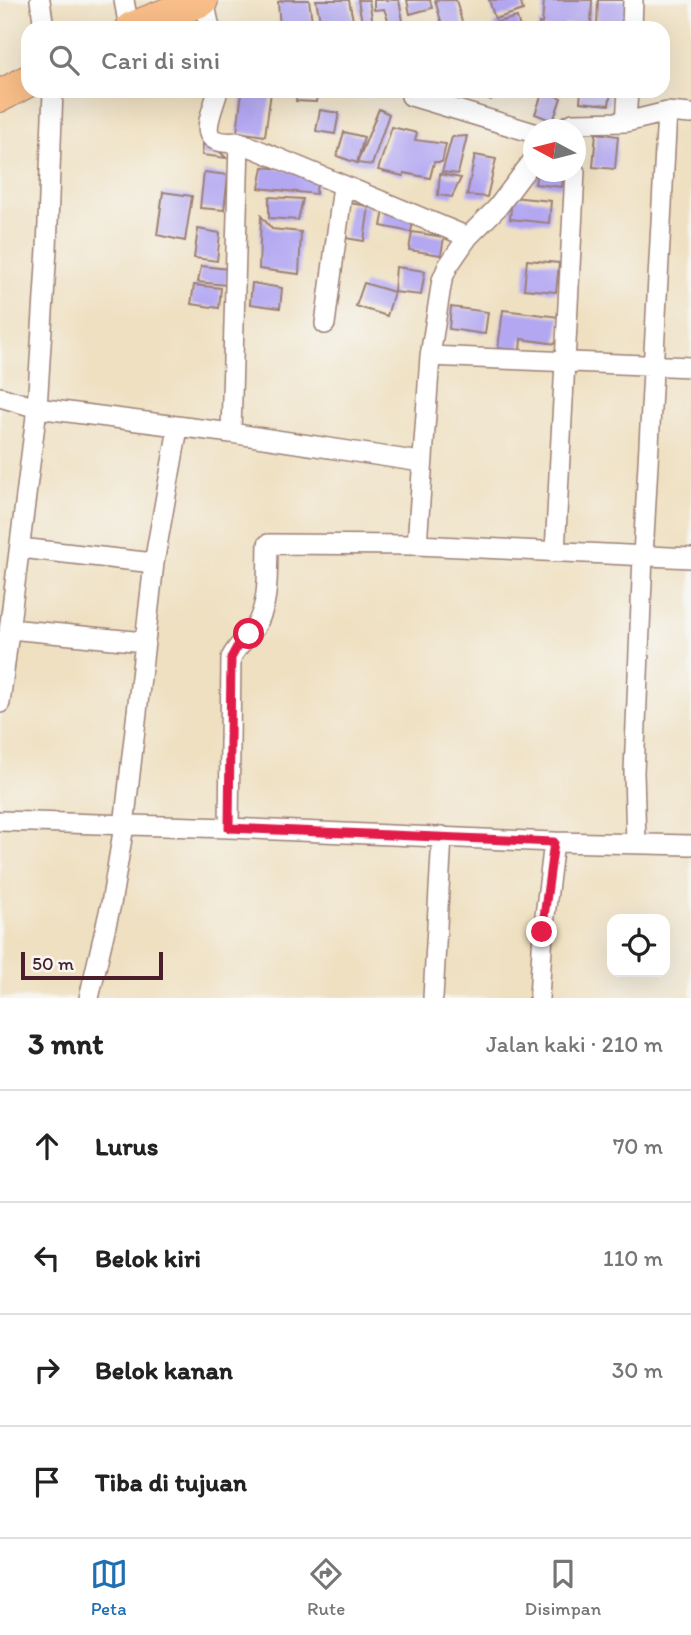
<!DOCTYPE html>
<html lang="id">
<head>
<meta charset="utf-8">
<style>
  :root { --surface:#fff; --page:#f6f6f6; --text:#222; --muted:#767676; --line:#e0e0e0; --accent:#1f6fb2 }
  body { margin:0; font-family:Itim,sans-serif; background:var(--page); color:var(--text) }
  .controls { position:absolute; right:21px; bottom:21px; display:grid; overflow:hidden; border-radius:14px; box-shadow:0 7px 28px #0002 }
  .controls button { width:63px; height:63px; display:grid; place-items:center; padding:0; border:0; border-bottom:2px solid var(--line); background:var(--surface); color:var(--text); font:35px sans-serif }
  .compass { position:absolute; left:523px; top:119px; width:63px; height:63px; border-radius:50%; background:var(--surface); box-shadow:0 7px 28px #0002; rotate:277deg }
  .scale { position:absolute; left:21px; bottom:18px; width:142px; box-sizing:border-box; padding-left:7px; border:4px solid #4a1f2b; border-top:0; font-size:19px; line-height:24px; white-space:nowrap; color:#4a1f2b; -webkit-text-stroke:5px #f6f6f2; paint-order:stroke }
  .stop { position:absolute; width:21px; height:21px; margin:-16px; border:5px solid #e11d48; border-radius:50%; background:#fff }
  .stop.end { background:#e11d48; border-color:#fff; box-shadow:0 2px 7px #0008 }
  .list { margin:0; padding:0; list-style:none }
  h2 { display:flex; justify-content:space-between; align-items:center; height:91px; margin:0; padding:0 28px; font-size:30px }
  h2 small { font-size:23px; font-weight:400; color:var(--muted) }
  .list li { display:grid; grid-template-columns:46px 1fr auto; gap:21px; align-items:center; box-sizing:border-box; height:112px; padding:0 28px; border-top:2px solid var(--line) }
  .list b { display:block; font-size:26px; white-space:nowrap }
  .list em { font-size:23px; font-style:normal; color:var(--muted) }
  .icon { flex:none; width:38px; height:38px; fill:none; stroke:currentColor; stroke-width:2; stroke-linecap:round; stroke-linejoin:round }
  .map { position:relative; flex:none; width:691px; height:998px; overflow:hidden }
  .search { position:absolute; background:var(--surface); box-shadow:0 7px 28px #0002; left:21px; right:21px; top:21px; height:77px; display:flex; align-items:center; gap:18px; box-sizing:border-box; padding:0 24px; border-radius:21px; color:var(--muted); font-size:26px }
  .sheet { height:539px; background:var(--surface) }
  nav { display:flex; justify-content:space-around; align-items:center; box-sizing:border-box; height:98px; border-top:2px solid var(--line); background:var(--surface); font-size:19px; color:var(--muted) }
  nav a { display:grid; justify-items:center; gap:4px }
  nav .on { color:var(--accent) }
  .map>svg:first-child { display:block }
</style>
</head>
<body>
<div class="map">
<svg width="691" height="998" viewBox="0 0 691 998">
  <rect width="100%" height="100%" fill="#f6f6f2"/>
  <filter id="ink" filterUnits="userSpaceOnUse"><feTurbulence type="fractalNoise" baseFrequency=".0143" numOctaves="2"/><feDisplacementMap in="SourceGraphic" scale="14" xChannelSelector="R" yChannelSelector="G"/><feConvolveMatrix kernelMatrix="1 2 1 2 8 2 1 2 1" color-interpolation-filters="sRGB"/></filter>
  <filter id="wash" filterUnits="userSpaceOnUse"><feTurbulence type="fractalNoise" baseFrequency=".00686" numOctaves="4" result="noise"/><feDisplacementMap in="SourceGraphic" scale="28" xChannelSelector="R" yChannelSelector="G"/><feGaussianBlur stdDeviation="1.57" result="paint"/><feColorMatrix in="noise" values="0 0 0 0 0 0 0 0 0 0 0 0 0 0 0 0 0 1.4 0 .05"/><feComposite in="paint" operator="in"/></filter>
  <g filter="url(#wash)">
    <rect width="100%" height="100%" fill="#efe0c1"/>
    <g id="blocks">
      <!-- building -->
      <path fill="#b3a7f2" d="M285,0h24l4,28h-33l-2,-26z
        M316,0h33l4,20 -32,5z
        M358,0h11l4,24 12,-1 1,5h-23z
        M374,0h25l4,21 -13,4 -6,-16 -10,1z
        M407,0h23l2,8 -22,6z
        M435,0h21l7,26 -20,2z
        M489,0h31l3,10 -28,9z
        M544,0h48l-1,25 6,2 1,-27h31l-1,27 -37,1v-3l-27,-1 -1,4h-25l1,-5 3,1z
        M517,17l3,11h-25l-1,-5z
        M242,91l29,1 -6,44 -28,-4z
        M297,91h21l-2,11 -20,-1z
        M470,91h25l-4,9z
        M543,91l18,7 -8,23 -18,-7z
        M581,91h30l-2,14 -29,-3z
        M379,109l10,5 -17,51 -15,-2z
        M320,110l19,3 -4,21 -19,-3z
        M392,127l25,6 -2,7 31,4 -4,18h-8l-4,16 -26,-5 -1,3 -25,-6z
        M344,132l20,5 -7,26 -20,-7z
        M596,133l22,3 -3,33 -22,-2z
        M204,135l22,23 -24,-3z
        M467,136l-9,38 -16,-2 10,-35z
        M475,155l21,4 -9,38 -20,-2z
        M263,167l35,4 19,7 -1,16 -57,-6z
        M204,172l24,3 -4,35 -24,-2z
        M537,172h27l-2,15 -27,-3z
        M440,174l21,4 -9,19 -14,-2z
        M163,192l29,4 -7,45 -28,-6z
        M269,197l34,2 -5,21 -29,-2z
        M512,197l39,4 -2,22 -39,-4z
        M349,203l20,3 -5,35 -19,-3z
        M384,210l30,6 -3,16 -30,-6z
        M261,216l11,13 29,3 -2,42 -40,-5z
        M198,229l22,4 -3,28 -23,-3z
        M412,232l32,5 -3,18 -32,-5z
        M527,260l32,3 -3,29 -32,-3z
        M201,266l28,3 -3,16 -28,-3z
        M396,267l29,4 -4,24 -27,-3z
        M252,283l30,5 -2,20 -30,-4z
        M364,283l30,9 -7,24 -31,-10z
        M194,285l27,3 -2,20 -28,-4z
        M451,307l37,5 -3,22 -36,-5z
        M503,310l57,7 -3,27 -36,-5 -1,12 -22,-3z"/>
    </g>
  </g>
  <g filter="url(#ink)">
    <use href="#blocks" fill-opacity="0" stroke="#9c8076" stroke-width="2"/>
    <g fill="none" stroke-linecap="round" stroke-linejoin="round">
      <!-- street casing -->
      <g stroke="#9c8076" stroke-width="22">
        <path id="street" d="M40,0l4,28
          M124,0l5,28
          M204,0l6,28
          M632,28l1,-28
          M218,91c-9,31 -24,55 21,51l229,95
          M411,96l123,37
          M626,122l2,-31
          M558,130l15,-7 53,-1 41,-10 24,2
          M325,324l18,-138
          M430,356l261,11
          M0,397l37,11 194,25 190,29
          M231,433l8,-291
          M417,545l13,-189 12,-76 6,-14 20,-29 29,-29 37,-49
          M20,548l134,15
          M555,552l20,-380
          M10,629l134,13
          M0,703l37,-295 10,-159 6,-158
          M0,821l229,7 325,14 137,3
          M229,828l2,-170c6,-13 17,-20 24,-31 15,-23 12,-57 13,-83l149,1 274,13
          M636,844l-2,-72 9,-216 24,-444
          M89,998l22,-94 13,-78 30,-263 24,-135
          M433,998l9,-162
          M539,998l4,-66 11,-90"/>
      </g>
      <!-- primary casing -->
      <g stroke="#9c8076" stroke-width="34">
        <path id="primary" d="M132,28l70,-28
          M0,96l28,-15"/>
      </g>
      <!-- street -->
      <use href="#street" stroke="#fff" stroke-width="19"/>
      <!-- primary -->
      <use href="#primary" stroke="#f8bd88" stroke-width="32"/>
    </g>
  </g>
  <g fill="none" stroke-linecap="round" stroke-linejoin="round" filter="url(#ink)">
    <!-- route -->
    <path stroke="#e11d48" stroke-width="9" d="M249,634l-12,13 -6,11 -2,170 325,14 -12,90"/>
  </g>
</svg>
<div class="controls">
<button><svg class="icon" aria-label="locate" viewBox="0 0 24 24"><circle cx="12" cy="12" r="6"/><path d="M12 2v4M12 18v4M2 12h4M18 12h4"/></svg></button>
</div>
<svg class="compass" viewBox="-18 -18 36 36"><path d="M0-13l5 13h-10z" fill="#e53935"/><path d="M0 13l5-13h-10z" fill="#767676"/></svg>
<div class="scale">50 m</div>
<div class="stop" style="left:249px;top:634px"></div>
<div class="stop end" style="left:542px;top:932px"></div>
<div class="search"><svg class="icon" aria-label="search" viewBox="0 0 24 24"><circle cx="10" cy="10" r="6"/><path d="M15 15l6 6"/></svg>Cari di sini</div>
</div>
<section class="sheet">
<h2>3 mnt<small>Jalan kaki · 210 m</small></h2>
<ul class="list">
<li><svg class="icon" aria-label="ahead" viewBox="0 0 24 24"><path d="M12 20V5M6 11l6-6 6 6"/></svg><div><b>Lurus</b></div><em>70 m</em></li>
<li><svg class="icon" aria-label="left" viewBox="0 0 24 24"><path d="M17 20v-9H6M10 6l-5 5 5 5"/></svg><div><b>Belok kiri</b></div><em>110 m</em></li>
<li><svg class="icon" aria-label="right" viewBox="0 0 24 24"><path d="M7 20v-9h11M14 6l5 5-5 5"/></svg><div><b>Belok kanan</b></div><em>30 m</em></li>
<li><svg class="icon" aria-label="arrive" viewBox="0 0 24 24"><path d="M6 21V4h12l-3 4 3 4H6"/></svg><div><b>Tiba di tujuan</b></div></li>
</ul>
</section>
<nav>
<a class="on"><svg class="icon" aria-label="map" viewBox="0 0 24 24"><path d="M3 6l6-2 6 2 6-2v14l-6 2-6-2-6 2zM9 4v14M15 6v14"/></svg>Peta</a>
<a><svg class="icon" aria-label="directions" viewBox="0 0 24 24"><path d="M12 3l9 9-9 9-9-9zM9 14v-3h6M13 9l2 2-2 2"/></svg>Rute</a>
<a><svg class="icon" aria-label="saved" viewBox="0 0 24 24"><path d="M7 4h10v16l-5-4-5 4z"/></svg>Disimpan</a>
</nav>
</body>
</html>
